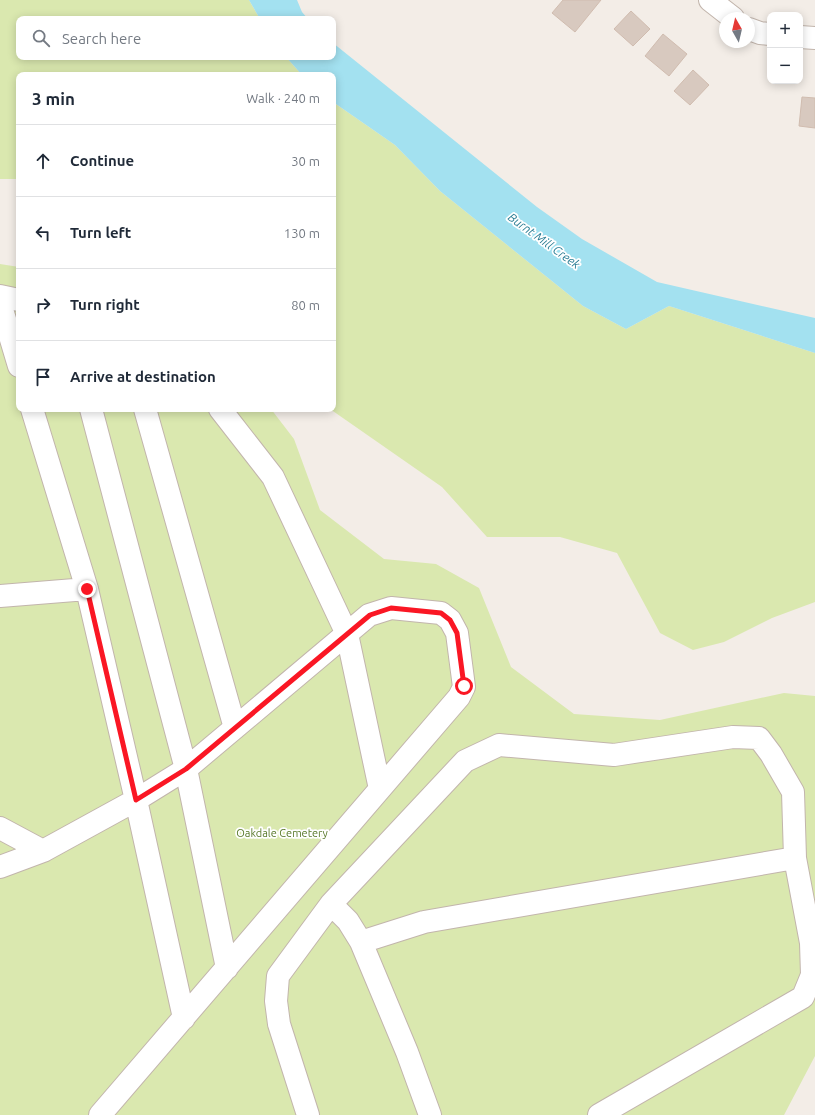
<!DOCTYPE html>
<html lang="en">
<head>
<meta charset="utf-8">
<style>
  :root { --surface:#fff; --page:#f2f2f3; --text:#1f2937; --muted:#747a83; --line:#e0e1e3 }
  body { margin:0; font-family:Ubuntu,sans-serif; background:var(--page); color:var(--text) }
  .controls { position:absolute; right:12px; top:12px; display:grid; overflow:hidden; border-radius:8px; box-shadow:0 2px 10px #0003 }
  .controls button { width:36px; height:36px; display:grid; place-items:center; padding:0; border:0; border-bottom:1px solid var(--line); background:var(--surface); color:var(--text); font:20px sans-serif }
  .compass { position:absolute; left:719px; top:12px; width:36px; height:36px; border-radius:50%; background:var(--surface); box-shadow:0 2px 10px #0003; rotate:352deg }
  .stop { position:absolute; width:12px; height:12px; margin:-9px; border:3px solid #fa1724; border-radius:50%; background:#fff }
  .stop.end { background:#fa1724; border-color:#fff; box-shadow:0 1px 4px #0008 }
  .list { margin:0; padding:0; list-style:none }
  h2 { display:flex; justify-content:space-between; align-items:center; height:52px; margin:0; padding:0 16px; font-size:17px }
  h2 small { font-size:13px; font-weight:400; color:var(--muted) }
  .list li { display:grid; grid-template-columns:26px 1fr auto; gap:12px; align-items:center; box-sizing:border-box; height:72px; padding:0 16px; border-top:1px solid var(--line) }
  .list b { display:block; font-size:15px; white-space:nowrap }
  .list em { font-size:13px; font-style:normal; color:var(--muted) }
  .icon { flex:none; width:22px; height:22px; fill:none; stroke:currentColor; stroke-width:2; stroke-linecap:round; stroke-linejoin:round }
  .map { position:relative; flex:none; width:815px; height:1115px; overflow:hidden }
  .search { position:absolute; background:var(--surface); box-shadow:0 2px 10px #0003; left:16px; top:16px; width:320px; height:44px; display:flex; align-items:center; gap:10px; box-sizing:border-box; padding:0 14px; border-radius:8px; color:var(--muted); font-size:15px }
  .panel { position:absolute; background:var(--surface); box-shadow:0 2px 10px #0003; left:16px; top:72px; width:320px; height:340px; border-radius:8px }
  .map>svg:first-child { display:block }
</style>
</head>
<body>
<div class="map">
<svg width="815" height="1115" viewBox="0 0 815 1115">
  <rect width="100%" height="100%" fill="#f3ede7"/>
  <!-- green -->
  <path fill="#dae8af" d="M0,0h249l11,19h-241v38h267l16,18h-283v104h-19z
    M333,102l62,43 45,46 143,115 43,23 43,-23 146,47v249l-43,16 -48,24 -31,8 -33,-17 -43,-80 -57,-16h-73l-45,-50 -112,-78h3z
    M0,264l19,3v142h252l23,30 26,71 64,49 52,5 43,24 32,79 63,47 86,6 124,-27 31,3v360l-31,59h-784z"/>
  <!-- water -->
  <path fill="#a3e1f0" d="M249,0h48l5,12 6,7h-48z
    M333,43l204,164 45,32 75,43 158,36v35l-146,-47 -43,23 -43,-23 -143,-115 -45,-46 -62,-43v-27h-31l-16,-18h47z"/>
  <!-- building -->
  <path fill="#d8c9bf" stroke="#d0bcaf" d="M563,0h38l-26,32 -23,-19z
    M631,11l19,18 -17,17 -19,-17z
    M663,34l24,20 -18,22 -24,-20z
    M693,70l16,15 -19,20 -16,-14z
    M802,97l13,1v30l-16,-2z"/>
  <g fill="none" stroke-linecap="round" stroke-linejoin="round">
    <!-- minor casing -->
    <g stroke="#c2b5ac" stroke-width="24">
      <path id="minor" d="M710,0l23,18
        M749,29l11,4 10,1
        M800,37l15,1
        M0,296l19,4
        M0,303l19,63
        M32,409l55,180 49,211 48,218
        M91,409l95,360 41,199
        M145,409l90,319
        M220,409l53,68 74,157 33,155
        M0,596l87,-7
        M0,828l43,23
        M0,867l43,-16 93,-51 50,-31 183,-154 22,-7 50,5 9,7 7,13 7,54 -5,10 -359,418
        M331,904l17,17 13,21 46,110 23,63
        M361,942l63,-20 371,-64
        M308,1115l-29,-91 -3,-23 2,-25 53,-72 134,-143 34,-16 115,10 119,-18 26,1 12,16 22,38 2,66 16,85 1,32 -9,22 -204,118"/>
    </g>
    <!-- minor -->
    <use href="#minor" stroke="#fff" stroke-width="22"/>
  </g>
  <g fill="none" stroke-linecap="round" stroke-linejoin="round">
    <!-- route -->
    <path stroke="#fa1724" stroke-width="5" d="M87,589l49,211 50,-31 184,-154 21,-7 50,5 9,7 7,13 7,53"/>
  </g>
  <g text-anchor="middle" stroke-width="3.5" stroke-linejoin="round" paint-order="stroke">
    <!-- park labels -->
    <g font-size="11" fill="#587829" stroke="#fff">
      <text x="282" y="837">Oakdale Cemetery</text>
    </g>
    <!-- water labels -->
    <g font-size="12" font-style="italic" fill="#287c93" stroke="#fff">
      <text transform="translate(544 241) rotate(36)" y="4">Burnt Mill Creek</text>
    </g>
  </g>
</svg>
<div class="controls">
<button>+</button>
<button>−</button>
</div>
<svg class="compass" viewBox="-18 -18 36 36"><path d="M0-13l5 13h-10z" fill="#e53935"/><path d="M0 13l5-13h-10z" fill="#747a83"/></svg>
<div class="stop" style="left:464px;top:686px"></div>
<div class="stop end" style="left:87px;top:589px"></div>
<div class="search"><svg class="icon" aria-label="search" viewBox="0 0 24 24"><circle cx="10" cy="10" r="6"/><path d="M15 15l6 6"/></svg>Search here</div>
<section class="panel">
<h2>3 min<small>Walk · 240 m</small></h2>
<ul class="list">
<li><svg class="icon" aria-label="ahead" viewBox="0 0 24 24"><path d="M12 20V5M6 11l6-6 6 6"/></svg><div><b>Continue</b></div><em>30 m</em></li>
<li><svg class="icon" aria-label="left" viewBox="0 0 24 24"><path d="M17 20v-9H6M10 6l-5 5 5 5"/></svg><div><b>Turn left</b></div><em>130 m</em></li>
<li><svg class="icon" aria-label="right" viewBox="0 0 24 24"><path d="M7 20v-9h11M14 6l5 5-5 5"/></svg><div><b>Turn right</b></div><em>80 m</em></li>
<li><svg class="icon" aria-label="arrive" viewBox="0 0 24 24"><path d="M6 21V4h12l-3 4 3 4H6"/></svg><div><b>Arrive at destination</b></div></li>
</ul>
</section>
</div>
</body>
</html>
